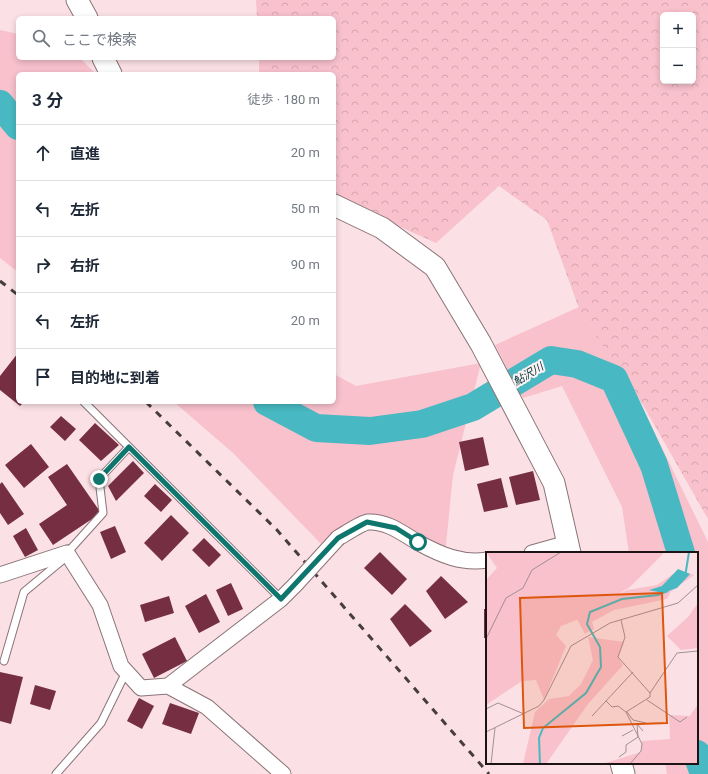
<!DOCTYPE html>
<html lang="ja">
<head>
<meta charset="utf-8">
<style>
  :root { --surface:#fff; --page:#f6f6f7; --text:#1f2937; --muted:#747a83; --line:#e0e1e3 }
  body { margin:0; font-family:Roboto,"Noto Sans JP",sans-serif; background:var(--page); color:var(--text) }
  .controls { position:absolute; right:12px; top:12px; display:grid; overflow:hidden; border-radius:6px; box-shadow:0 2px 6px #0003 }
  .controls button { width:36px; height:36px; display:grid; place-items:center; padding:0; border:0; border-bottom:1px solid var(--line); background:var(--surface); color:var(--text); font:20px sans-serif }
  .stop { position:absolute; width:12px; height:12px; margin:-9px; border:3px solid #0f766e; border-radius:50%; background:#fff }
  .stop.end { background:#0f766e; border-color:#fff; box-shadow:0 1px 4px #0008 }
  .list { margin:0; padding:0; list-style:none }
  h2 { display:flex; justify-content:space-between; align-items:center; height:52px; margin:0; padding:0 16px; font-size:17px }
  h2 small { font-size:13px; font-weight:400; color:var(--muted) }
  .list li { display:grid; grid-template-columns:26px 1fr auto; gap:12px; align-items:center; box-sizing:border-box; height:56px; padding:0 16px; border-top:1px solid var(--line) }
  .list b { display:block; font-size:15px; white-space:nowrap }
  .list em { font-size:13px; font-style:normal; color:var(--muted) }
  .icon { flex:none; width:22px; height:22px; fill:none; stroke:currentColor; stroke-width:2; stroke-linecap:round; stroke-linejoin:round }
  .map { position:relative; flex:none; width:708px; height:774px; overflow:hidden }
  .search { position:absolute; background:var(--surface); box-shadow:0 2px 6px #0003; left:16px; top:16px; width:320px; height:44px; display:flex; align-items:center; gap:10px; box-sizing:border-box; padding:0 14px; border-radius:6px; color:var(--muted); font-size:15px }
  .panel { position:absolute; background:var(--surface); box-shadow:0 2px 6px #0003; left:16px; top:72px; width:320px; height:332px; border-radius:6px }
  .map>svg:first-child { display:block }
</style>
</head>
<body>
<div class="map">
<svg width="708" height="774" viewBox="0 0 708 774">
  <defs>
    <pattern id="forest-crowns" width="20" height="18" patternUnits="userSpaceOnUse"><rect width="20" height="18" fill="#f8c1cc"/><path d="M2 6a3 3 0 1 1 6 0M12 15a3 3 0 1 1 6 0" fill="none" stroke="#d4a5ae"/></pattern>
  </defs>
  <rect width="100%" height="100%" fill="#fbe1e6"/>
  <!-- green -->
  <path fill="#f8c1cc" d="M0,30l18,4v24h62l16,16h-78v198l-18,-14z
    M579,307l59,92 70,143v232h-41l-2,-11h32v-210h-68l-7,-46 -60,-121 -39,12 -28,-53z
    M481,363l-28,112 -8,80 -78,-33 -43,25 -91,-94 -59,-51h160v-28l22,12z"/>
  <!-- forest -->
  <path fill="url(#forest-crowns)" fill-rule="evenodd" d="M256,0h452v519l-65,-114 -62,-91 -34,-94 -48,-34 -63,57 -102,-46v-123h-80l5,-2v-14h75v-40h-77zM663,15h30v66h-30z"/>
  <g fill="none" stroke-linecap="round" stroke-linejoin="round">
    <!-- river -->
    <path stroke="#48b9c2" stroke-width="28" d="M0,104l18,22
      M267,402l49,26 54,3 52,-7 51,-17 78,-47 26,4 37,15 40,86 27,88
      M697,754l7,20"/>
  </g>
  <!-- building -->
  <path fill="#762f42" d="M18,353v49h6l-4,4 -20,-16v-14z
    M61,416l15,13 -11,12 -15,-14z
    M95,423l24,22 -18,16 -22,-21z
    M483,437l6,28 -24,6 -6,-29z
    M31,444l18,23 -25,21 -19,-23z
    M133,461l11,12 -28,28 -8,-15z
    M67,464l34,49 -48,32 -14,-21 28,-19 -19,-28z
    M533,471l7,29 -24,5 -7,-28z
    M501,478l7,29 -24,5 -7,-28z
    M2,482l22,32 -16,11 -8,-12v-29z
    M155,484l17,16 -11,12 -17,-16z
    M171,515l18,18 -27,28 -18,-18z
    M115,526l11,26 -15,7 -11,-27z
    M26,528l12,22 -13,7 -12,-21z
    M204,538l17,17 -12,12 -17,-17z
    M380,552l27,27 -15,16 -28,-27z
    M441,576l27,26 -23,17 -19,-28z
    M231,583l12,26 -15,7 -12,-26z
    M206,594l14,28 -21,11 -14,-27z
    M169,596l5,17 -29,9 -5,-17z
    M405,604l27,27 -22,16 -20,-28z
    M484,609h3v29h-3z
    M175,637l12,24 -33,17 -12,-24z
    M0,672l23,5 -12,47 -11,-3z
    M35,685l21,6 -6,19 -20,-6z
    M139,698l15,8 -12,23 -15,-8z
    M170,703l29,10 -8,21 -29,-10z"/>
  <g fill="none" stroke-linecap="round" stroke-linejoin="round">
    <!-- lane casing -->
    <g stroke="#897377" stroke-width="9">
      <path id="lane" d="M84,402l197,197
        M67,553l36,-40 -4,-34 30,-32
        M4,661l20,-69 41,-34
        M56,774l45,-51 25,-51"/>
    </g>
    <!-- street casing -->
    <g stroke="#897377" stroke-width="17">
      <path id="street" d="M338,538c7,-4 23,-15 30,-16 20,-1 35,12 51,21 22,12 43,21 68,17
        M532,553l36,-10
        M0,575l67,-22 33,52 21,61 20,22 27,-2 113,-87 15,-15
        M168,686l39,21 76,67"/>
    </g>
    <!-- secondary casing -->
    <g stroke="#897377" stroke-width="23">
      <path id="secondary" d="M77,0l10,18
        M103,58l8,16
        M334,205l48,23 53,39 46,77 73,139 16,70
        M621,763l3,11"/>
    </g>
    <!-- lane -->
    <use href="#lane" stroke="#fff" stroke-width="7"/>
    <!-- street -->
    <use href="#street" stroke="#fff" stroke-width="15"/>
    <!-- secondary -->
    <use href="#secondary" stroke="#fff" stroke-width="21"/>
    <!-- rail -->
    <path stroke="#483d3e" stroke-width="3" stroke-dasharray="7 7" stroke-linecap="butt" d="M0,281l18,14
      M146,402l131,128 212,244"/>
    <!-- street-bridge casing -->
    <g stroke="#897377" stroke-width="17" stroke-linecap="butt">
      <path id="street-bridge" d="M296,584l42,-46"/>
    </g>
    <!-- street-bridge -->
    <use href="#street-bridge" stroke="#fff" stroke-width="15"/>
  </g>
  <g fill="none" stroke-linecap="round" stroke-linejoin="round">
    <!-- route -->
    <path stroke="#0f766e" stroke-width="5" d="M99,479l30,-32 152,152 57,-61 29,-16 29,6 22,14"/>
  </g>
  <g text-anchor="middle" stroke-width="4" stroke-linejoin="round" paint-order="stroke">
    <!-- water labels -->
    <g font-size="11" font-style="italic" fill="#003539" stroke="#fdf3f5">
      <text transform="translate(528 374) rotate(-31)" y="4">鮎沢川</text>
    </g>
  </g>
  <!-- overview -->
  <g transform="translate(486 552)">
    <rect width="212" height="212" fill="#fbe1e6"/>
    <path d="M193,18l15,5 -23,16 -4,8 -53,11 -22,12 2,7 -9,5 -8,-15 17,-11 33,-18 30,-5zM102,85l36,5 -6,15 5,8 -35,39 -42,60h-23l12,-52 14,-13 20,-3 12,-12 12,-24z" fill="#f8c1cc"/>
    <path d="M0,0h177v2l-33,33 -51,32 -18,7 -5,9 10,11 -22,54 -8,-20 -14,1 -36,24v-125l11,-12zM212,51v45l-17,2 -14,-14 21,-19zM212,152v60h-96l39,-12 1,-11 28,-2 -1,-24 21,1z" fill="#f8c1cc"/>
    <path d="M192,17l12,5 -13,14 -14,5 -14,-3 13,-4z" fill="#48b9c2"/>
    <path fill="none" stroke="#48b9c2" stroke-width="2" d="M199,25l4,-25M54,212l-1,-26 4,-10 43,-35 15,-26 -1,-20 -13,-23 3,-12 32,-13 36,-4 10,-4"/>
    <path fill="none" stroke="#a18f92" stroke-width="1" d="M135,68l4,17 -7,20 32,36v4l-24,15 16,32 -1,7 -11,13M0,87l20,-41 17,-10 9,-18 29,-18M164,141l27,-40 21,-2M161,148l33,22 7,-5M120,149l6,6 6,-1 8,6M0,157l12,-6 26,11M141,160l6,8 13,3M106,164l41,-44M0,180l53,-26 5,-6 27,-54 39,-23 68,-20 20,-18M136,184l11,-6M133,205l7,-5v-7l12,-8 -1,-13 6,7M5,212l4,-36"/>
    <path fill="#de560c" fill-opacity="0.15" stroke="#de560c" stroke-width="2" d="M176,41l5,130 -143,5 -4,-130z"/>
    <rect width="212" height="212" fill="none" stroke="#1b1314" stroke-width="2"/>
  </g>
</svg>
<div class="controls">
<button>+</button>
<button>−</button>
</div>
<div class="stop" style="left:418px;top:542px"></div>
<div class="stop end" style="left:99px;top:479px"></div>
<div class="search"><svg class="icon" aria-label="search" viewBox="0 0 24 24"><circle cx="10" cy="10" r="6"/><path d="M15 15l6 6"/></svg>ここで検索</div>
<section class="panel">
<h2>3 分<small>徒歩 · 180 m</small></h2>
<ul class="list">
<li><svg class="icon" aria-label="ahead" viewBox="0 0 24 24"><path d="M12 20V5M6 11l6-6 6 6"/></svg><div><b>直進</b></div><em>20 m</em></li>
<li><svg class="icon" aria-label="left" viewBox="0 0 24 24"><path d="M17 20v-9H6M10 6l-5 5 5 5"/></svg><div><b>左折</b></div><em>50 m</em></li>
<li><svg class="icon" aria-label="right" viewBox="0 0 24 24"><path d="M7 20v-9h11M14 6l5 5-5 5"/></svg><div><b>右折</b></div><em>90 m</em></li>
<li><svg class="icon" aria-label="left" viewBox="0 0 24 24"><path d="M17 20v-9H6M10 6l-5 5 5 5"/></svg><div><b>左折</b></div><em>20 m</em></li>
<li><svg class="icon" aria-label="arrive" viewBox="0 0 24 24"><path d="M6 21V4h12l-3 4 3 4H6"/></svg><div><b>目的地に到着</b></div></li>
</ul>
</section>
</div>
</body>
</html>
